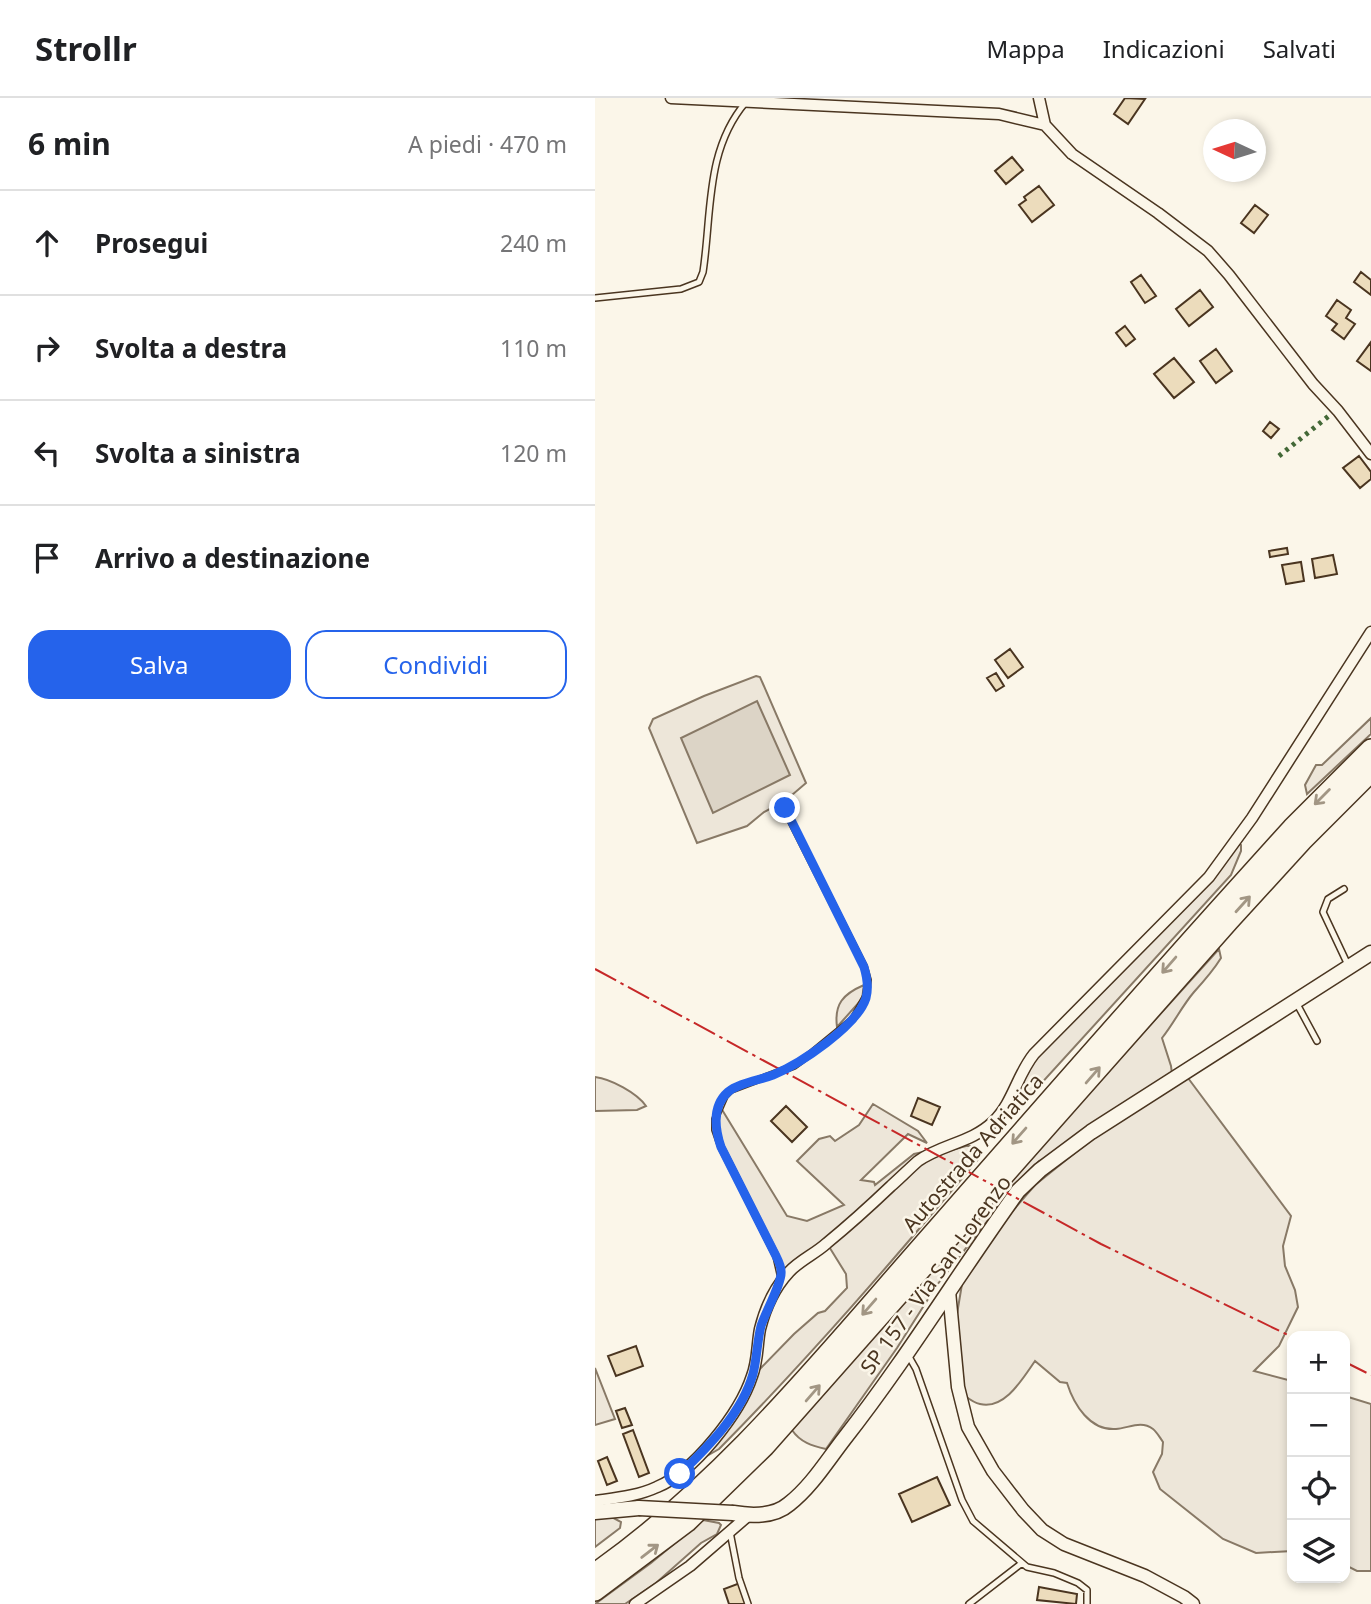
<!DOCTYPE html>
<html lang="it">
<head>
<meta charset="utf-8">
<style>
  :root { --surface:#fff; --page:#f6f6f6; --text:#202124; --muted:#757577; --line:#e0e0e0; --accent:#2563eb }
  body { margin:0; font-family:"Noto Sans",sans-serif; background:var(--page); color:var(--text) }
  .controls { position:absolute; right:21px; bottom:21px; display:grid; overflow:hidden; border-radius:14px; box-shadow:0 4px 10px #0003 }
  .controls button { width:63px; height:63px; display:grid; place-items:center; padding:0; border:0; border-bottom:2px solid var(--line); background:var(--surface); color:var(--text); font:35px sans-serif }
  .compass { position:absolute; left:608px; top:21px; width:63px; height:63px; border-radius:50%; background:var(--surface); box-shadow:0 4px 10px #0003; rotate:274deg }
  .stop { position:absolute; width:21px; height:21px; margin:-16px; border:5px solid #2563eb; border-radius:50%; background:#fff }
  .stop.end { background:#2563eb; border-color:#fff; box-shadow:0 2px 7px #0008 }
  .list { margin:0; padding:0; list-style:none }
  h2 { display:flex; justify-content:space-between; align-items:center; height:91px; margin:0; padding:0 28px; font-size:30px }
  h2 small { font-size:23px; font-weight:400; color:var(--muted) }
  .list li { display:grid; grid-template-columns:46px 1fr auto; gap:21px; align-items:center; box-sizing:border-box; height:105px; padding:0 28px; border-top:2px solid var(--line) }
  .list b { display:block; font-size:26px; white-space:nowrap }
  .list em { font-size:23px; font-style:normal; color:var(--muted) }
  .actions { display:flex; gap:14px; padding:21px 28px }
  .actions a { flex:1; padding:16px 0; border:2px solid var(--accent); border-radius:21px; text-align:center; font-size:24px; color:var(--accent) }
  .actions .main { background:var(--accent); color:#fff }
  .icon { flex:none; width:38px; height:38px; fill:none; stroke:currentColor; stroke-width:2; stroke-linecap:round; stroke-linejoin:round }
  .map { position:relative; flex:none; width:776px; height:1506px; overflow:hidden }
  header { display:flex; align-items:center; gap:42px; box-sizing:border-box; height:98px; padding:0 35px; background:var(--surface); border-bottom:2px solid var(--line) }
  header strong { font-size:33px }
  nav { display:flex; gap:38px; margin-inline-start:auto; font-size:24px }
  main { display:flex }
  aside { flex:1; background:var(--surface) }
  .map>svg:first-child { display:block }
</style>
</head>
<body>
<header>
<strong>Strollr</strong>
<nav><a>Mappa</a><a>Indicazioni</a><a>Salvati</a></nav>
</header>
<main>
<aside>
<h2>6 min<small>A piedi · 470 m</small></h2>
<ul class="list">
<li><svg class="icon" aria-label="ahead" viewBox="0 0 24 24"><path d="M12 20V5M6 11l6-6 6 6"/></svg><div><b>Prosegui</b></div><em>240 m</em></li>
<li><svg class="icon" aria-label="right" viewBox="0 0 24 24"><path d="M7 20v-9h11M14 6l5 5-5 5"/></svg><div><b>Svolta a destra</b></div><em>110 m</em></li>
<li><svg class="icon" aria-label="left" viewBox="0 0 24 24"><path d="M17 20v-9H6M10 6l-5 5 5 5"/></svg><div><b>Svolta a sinistra</b></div><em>120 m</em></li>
<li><svg class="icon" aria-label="arrive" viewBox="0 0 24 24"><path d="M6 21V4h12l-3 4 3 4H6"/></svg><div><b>Arrivo a destinazione</b></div></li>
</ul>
<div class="actions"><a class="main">Salva</a><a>Condividi</a></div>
</aside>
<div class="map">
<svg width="776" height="1506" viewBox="0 0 776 1506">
  <rect width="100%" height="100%" fill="#fbf6e9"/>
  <!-- green -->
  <path fill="#ede6d9" stroke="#887966" stroke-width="2" d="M161,578l4,1 46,106 -21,18 -21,11 -17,14 -50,17 -48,-115 4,-9 51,-23z
    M776,620v16l-64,60 -2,-9 11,-20h6z
    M641,746l5,1v6l-10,24 -203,223 -5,-20 2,-8z
    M624,851l2,9c-8,13 -17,23 -27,34 -12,14 -20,31 -32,46l9,28 1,8 -123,83 -10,4 -24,25 -78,99 -40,63 -71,101c-14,-3 -26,-7 -34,-19l241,-275z
    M269,887l-2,14 -25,28c-3,-23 6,-33 27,-42z
    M0,979c16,2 42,16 51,29l-9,4 -42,1z
    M593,980l103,138 -8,30 2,20 10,24 3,17 -19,39 -25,25 38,10v170l-36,2 -33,-14 -63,-50 -7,-17 9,-18 1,-12c-3,-4 -6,-10 -10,-13 -12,-9 -24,-1 -37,0 -26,2 -42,-24 -49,-46l-7,-1 -25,-21c-12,17 -30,49 -55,43 -5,-1 -11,-5 -15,-8l-8,-82 6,-36 47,-64 25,-29 56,-45z
    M278,1006l45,27 9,12 -19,-9 -47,46 13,2 1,3 39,-31 9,-2 -94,85 -45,34 -61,-126 -6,-26 4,-11 66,108 20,5 37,-16 -47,-44 22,-22 11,-3 5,5 24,-16z
    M371,1048h8l5,4 1,7c-84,100 -169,199 -261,292l-14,8 51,-84 38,-39 24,-21 7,-2 22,-23 -1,-14 -18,-29 87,-77 26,-15z
    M0,1270l20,51 -20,6z
    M750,1298l26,8v167h-14l-12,-6z
    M13,1417l13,7 -1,6 -25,19v-31z
    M108,1422l16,3 2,2 -4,9 -16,9 -45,40 -31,21h-30l56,-41z"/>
  <!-- water -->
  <path fill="#dcd4c6" stroke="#887966" stroke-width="2" d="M162,603l33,74 -77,38 -32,-75z"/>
  <!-- building -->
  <path fill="#ecdcbc" stroke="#4a3520" stroke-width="2" d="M530,0l20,1 -17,25 -14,-10z
    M417,59l11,13 -17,14 -11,-13z
    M444,88l15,19 -22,17 -13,-17 7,-5 -2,-3z
    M660,107l13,10 -14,18 -13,-10z
    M766,174l10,8v15l-17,-13z
    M546,177l15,21 -11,7 -14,-21z
    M605,192l13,17 -24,19 -13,-17z
    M742,202l14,10 -5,8 9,6 -11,15 -12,-9 5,-6 -11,-8z
    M530,228l10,13 -9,7 -10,-13z
    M776,244v29l-14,-10z
    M621,251l16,22 -16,12 -16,-22z
    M579,260l20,24 -20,16 -20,-24z
    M675,324l9,7 -8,9 -8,-7z
    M764,358l12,16v7l-11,9 -17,-20z
    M692,450l1,6 -18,3 -1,-6z
    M738,457l4,19 -22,4 -3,-19z
    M706,464l3,19 -18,3 -4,-19z
    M415,551l13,18 -15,11 -13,-18z
    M401,575l8,13 -8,5 -9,-13z
    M323,1000l22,9 -8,18 -21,-9z
    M191,1008l21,21 -15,15 -21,-21z
    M41,1248l7,20 -27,10 -8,-20z
    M30,1310l7,17 -10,3 -6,-17z
    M38,1332l16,43 -10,4 -16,-43z
    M12,1359l10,24 -10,4 -9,-24z
    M342,1379l13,28 -38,17 -13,-28z
    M145,1485l7,21h-18l-5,-15z
    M444,1489l38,7 -1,10 -39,-4z"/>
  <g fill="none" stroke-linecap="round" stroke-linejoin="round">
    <!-- service casing -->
    <g stroke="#4a3520" stroke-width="8">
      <path id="service" d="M0,200l86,-9 18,-7 4,-10c9,-59 2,-122 43,-170
        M185,702l84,166 4,14 -2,16 -13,23 -44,36 -15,11 -63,24 -6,6 -10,23v11l6,17 55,109 5,22
        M749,791l-16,10 -5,13 25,53
        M702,906l20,37
        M313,1257l8,14 46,131 11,21 54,46 27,6 24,10 9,7v14
        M135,1434l9,46 9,26
        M374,1506l53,-41"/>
    </g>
    <!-- minor casing -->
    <g stroke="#4a3520" stroke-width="13">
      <path id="minor" d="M76,0l328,16 46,11
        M444,0l6,27 27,29 86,59 50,38 21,24 84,109 25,27 33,43
        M0,1403c21,-3 43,-5 62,-14 37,-15 83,-74 95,-111 6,-15 5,-32 8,-47 5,-20 15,-42 29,-57 11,-12 26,-18 38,-29 22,-18 43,-37 64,-57 9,-8 18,-17 27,-25 24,-17 53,-18 75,-39 20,-19 24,-47 41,-68l175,-177 43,-59 119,-186
        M40,1506l55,-38 59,-51"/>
    </g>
    <!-- tertiary casing -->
    <g stroke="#4a3520" stroke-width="15">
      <path id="tertiary" d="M354,1193l9,96 10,40 25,44 30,39 19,20 22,14 81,32 39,21 9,7"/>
    </g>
    <!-- secondary casing -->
    <g stroke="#4a3520" stroke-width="17">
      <path id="secondary" d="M0,1414l44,-4
        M138,1415c18,3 41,4 56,-9 22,-17 38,-43 55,-65 62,-79 115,-166 174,-248l22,-21 51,-38 280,-179"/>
    </g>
    <!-- motorway casing -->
    <g stroke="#4a3520" stroke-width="22">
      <path id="motorway" d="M0,1475c121,-85 215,-199 311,-309 104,-119 207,-237 312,-354l74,-82 79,-79
        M0,1493l92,-69 78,-76 464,-525 73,-80 69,-69"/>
    </g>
    <!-- service -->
    <use href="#service" stroke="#fbf6e9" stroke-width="5"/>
    <!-- minor -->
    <use href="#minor" stroke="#fbf6e9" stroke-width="10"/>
    <!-- tertiary -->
    <use href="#tertiary" stroke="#fbf6e9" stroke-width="12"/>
    <!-- secondary -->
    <use href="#secondary" stroke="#fbf6e9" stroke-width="14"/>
    <!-- motorway -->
    <use href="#motorway" stroke="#fbf6e9" stroke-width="19"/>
    <!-- secondary-bridge casing -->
    <g stroke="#4a3520" stroke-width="17" stroke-linecap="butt">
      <path id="secondary-bridge" d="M44,1410l94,5"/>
    </g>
    <!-- secondary-bridge -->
    <use href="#secondary-bridge" stroke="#fbf6e9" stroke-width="14"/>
    <!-- hedge -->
    <path stroke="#436837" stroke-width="5" stroke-dasharray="3.5 5" stroke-linecap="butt" d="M684,358l51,-41"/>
    <!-- power -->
    <path stroke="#c62828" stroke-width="2" stroke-dasharray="24 5 3.5 5" stroke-linecap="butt" d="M0,871l506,275 191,93
      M750,1264l26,13"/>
  </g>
  <!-- one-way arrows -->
  <defs><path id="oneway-shaft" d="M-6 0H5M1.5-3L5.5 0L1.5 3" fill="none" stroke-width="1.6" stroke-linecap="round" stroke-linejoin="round" transform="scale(1.75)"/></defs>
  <g stroke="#a29684">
    <use href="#oneway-shaft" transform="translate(727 699) rotate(135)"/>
    <use href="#oneway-shaft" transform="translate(648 806) rotate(-48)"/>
    <use href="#oneway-shaft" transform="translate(574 867) rotate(131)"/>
    <use href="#oneway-shaft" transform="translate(498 977) rotate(-49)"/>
    <use href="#oneway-shaft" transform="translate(424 1038) rotate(131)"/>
    <use href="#oneway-shaft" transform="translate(274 1209) rotate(131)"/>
    <use href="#oneway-shaft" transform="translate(218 1295) rotate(-49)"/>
    <use href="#oneway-shaft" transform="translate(55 1453) rotate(-38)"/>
  </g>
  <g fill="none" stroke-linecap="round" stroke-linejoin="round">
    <!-- route -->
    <path stroke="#2563eb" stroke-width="9" d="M85,1376c28,-27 62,-61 73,-100 4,-16 4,-32 8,-48 4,-13 22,-45 20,-55 0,-5 -3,-11 -5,-15l-55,-109c-6,-18 -9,-41 7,-55 10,-9 32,-12 45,-17 27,-11 84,-49 93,-77 3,-11 1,-21 -2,-31l-79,-159"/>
  </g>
  <g text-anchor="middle" stroke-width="5" stroke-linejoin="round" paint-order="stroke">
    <!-- street labels -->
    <g font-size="21" fill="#4a3520" stroke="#fbf6e9">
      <text transform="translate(378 1055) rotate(-49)" y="7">Autostrada Adriatica</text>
      <text transform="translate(341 1177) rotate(-54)" y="7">SP 157 - Via San Lorenzo</text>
    </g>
  </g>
</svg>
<div class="controls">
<button>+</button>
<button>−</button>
<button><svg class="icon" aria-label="locate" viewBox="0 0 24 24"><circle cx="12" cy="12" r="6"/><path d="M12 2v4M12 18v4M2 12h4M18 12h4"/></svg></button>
<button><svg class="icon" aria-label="layers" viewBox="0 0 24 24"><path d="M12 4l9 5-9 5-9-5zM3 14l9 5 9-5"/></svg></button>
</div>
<svg class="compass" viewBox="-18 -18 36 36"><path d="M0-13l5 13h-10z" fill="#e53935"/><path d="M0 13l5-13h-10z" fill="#757577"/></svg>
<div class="stop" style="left:85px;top:1376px"></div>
<div class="stop end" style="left:190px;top:710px"></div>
</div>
</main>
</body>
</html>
